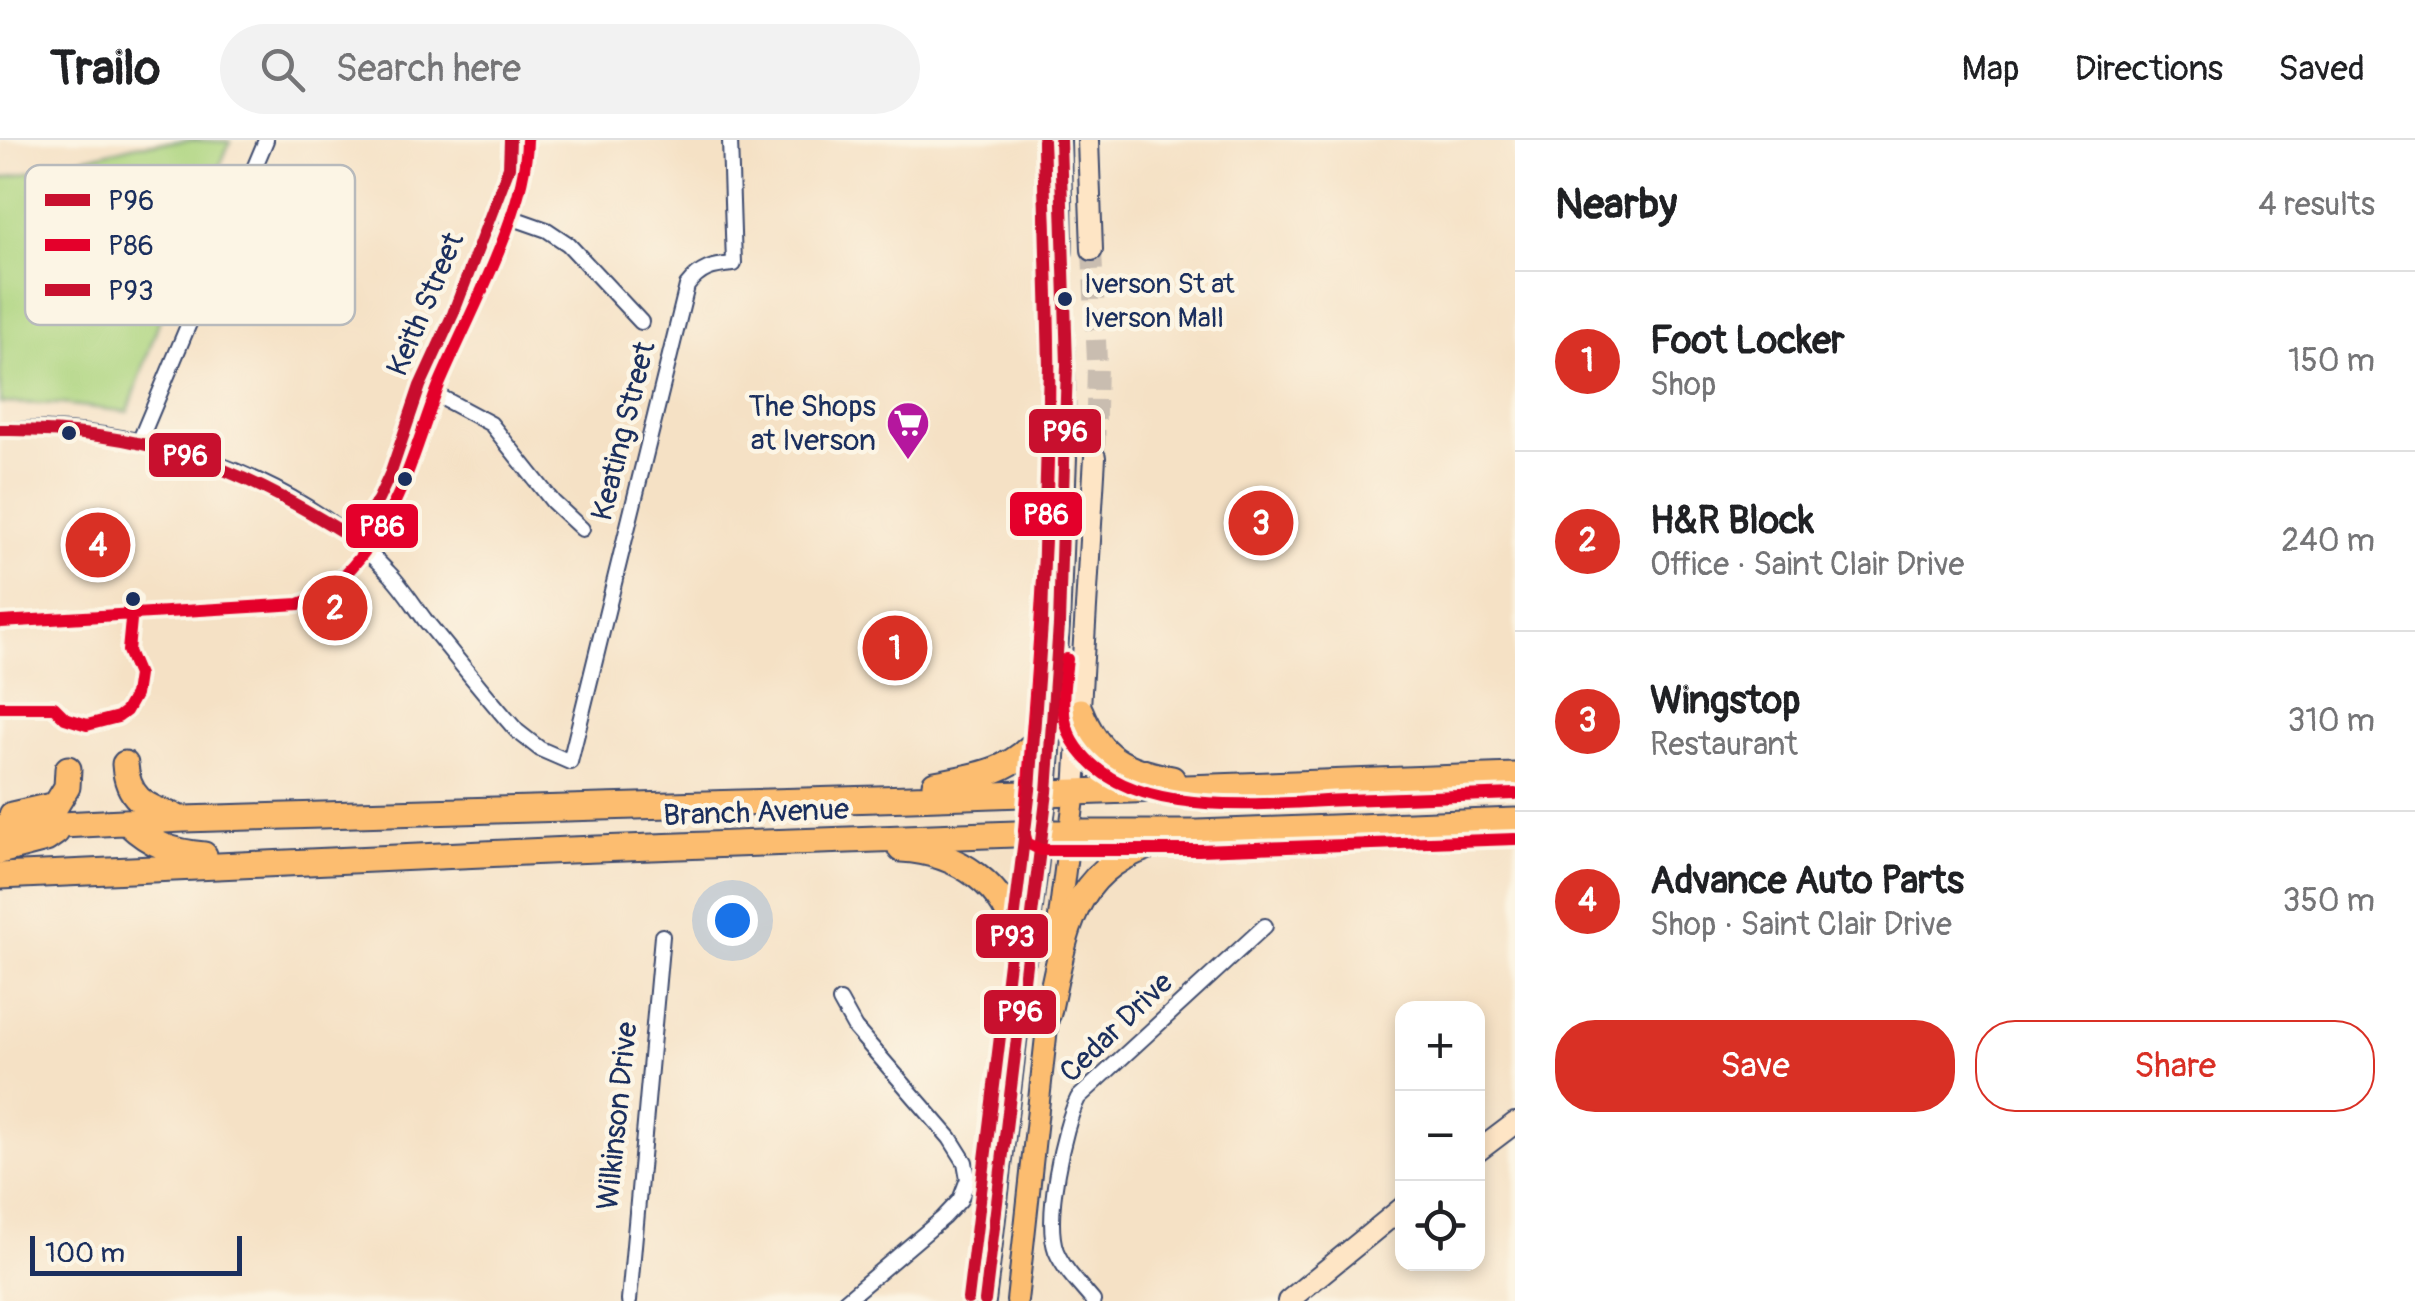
<!DOCTYPE html>
<html lang="en">
<head>
<meta charset="utf-8">
<style>
  :root { --surface:#fff; --page:#f2f2f2; --text:#202124; --muted:#757577; --line:#e0e0e0; --accent:#d93025 }
  body { margin:0; font-family:Pangolin,sans-serif; background:var(--page); color:var(--text) }
  .controls { position:absolute; right:30px; bottom:30px; display:grid; overflow:hidden; border-radius:20px; box-shadow:0 5px 15px #0003 }
  .controls button { width:90px; height:90px; display:grid; place-items:center; padding:0; border:0; border-bottom:2px solid var(--line); background:var(--surface); color:var(--text); font:50px sans-serif }
  .scale { position:absolute; left:30px; bottom:25px; width:212px; box-sizing:border-box; padding-left:10px; border:5px solid #1b2f5e; border-top:0; font-size:28px; line-height:35px; white-space:nowrap; color:#1b2f5e; -webkit-text-stroke:8px #fcf5e5; paint-order:stroke }
  .you { position:absolute; left:732px; top:780px; width:35px; height:35px; margin:-25px; border:8px solid #fff; border-radius:50%; background:#1a73e8; box-shadow:0 0 0 15px #1a73e833 }
  .badge { display:grid; place-items:center; width:65px; height:65px; border-radius:50%; background:var(--accent); color:#fff; font-size:32px; font-weight:700 }
  .pin { position:absolute; translate:-50% -50%; border:5px solid #fff; box-shadow:0 2px 10px #0006 }
  .list { margin:0; padding:0; list-style:none }
  h2 { display:flex; justify-content:space-between; align-items:center; height:130px; margin:0; padding:0 40px; font-size:42px }
  h2 small { font-size:32px; font-weight:400; color:var(--muted) }
  .list li { display:grid; grid-template-columns:65px 1fr auto; gap:30px; align-items:center; box-sizing:border-box; height:180px; padding:0 40px; border-top:2px solid var(--line) }
  .list b { display:block; font-size:38px; white-space:nowrap }
  .list p { margin:0; font-size:32px; white-space:nowrap; color:var(--muted) }
  .list em { font-size:32px; font-style:normal; color:var(--muted) }
  .actions { display:flex; gap:20px; padding:30px 40px }
  .actions a { flex:1; padding:22px 0; border:2px solid var(--accent); border-radius:40px; text-align:center; font-size:35px; color:var(--accent) }
  .actions .main { background:var(--accent); color:#fff }
  .icon { flex:none; width:55px; height:55px; fill:none; stroke:currentColor; stroke-width:2; stroke-linecap:round; stroke-linejoin:round }
  .map { position:relative; flex:none; width:1515px; height:1161px; overflow:hidden }
  header { display:flex; align-items:center; gap:60px; box-sizing:border-box; height:140px; padding:0 50px; background:var(--surface); border-bottom:2px solid var(--line) }
  header strong { font-size:48px }
  nav { display:flex; gap:55px; margin-inline-start:auto; font-size:35px }
  .search { width:700px; height:90px; background:var(--page); display:flex; align-items:center; gap:25px; box-sizing:border-box; padding:0 35px; border-radius:55px; color:var(--muted); font-size:38px }
  main { display:flex }
  aside { flex:1; background:var(--surface) }
  .map>svg:first-child { display:block }
</style>
</head>
<body>
<header>
<strong>Trailo</strong>
<div class="search"><svg class="icon" aria-label="search" viewBox="0 0 24 24"><circle cx="10" cy="10" r="6"/><path d="M15 15l6 6"/></svg>Search here</div>
<nav><a>Map</a><a>Directions</a><a>Saved</a></nav>
</header>
<main>
<div class="map">
<svg width="1515" height="1161" viewBox="0 0 1515 1161">
  <rect width="100%" height="100%" fill="#fcf5e5"/>
  <filter id="ink" filterUnits="userSpaceOnUse"><feTurbulence type="fractalNoise" baseFrequency=".01" numOctaves="2"/><feDisplacementMap in="SourceGraphic" scale="20" xChannelSelector="R" yChannelSelector="G"/><feConvolveMatrix kernelMatrix="1 2 1 2 8 2 1 2 1" color-interpolation-filters="sRGB"/></filter>
  <filter id="wash" filterUnits="userSpaceOnUse"><feTurbulence type="fractalNoise" baseFrequency=".0048" numOctaves="4" result="noise"/><feDisplacementMap in="SourceGraphic" scale="40" xChannelSelector="R" yChannelSelector="G"/><feGaussianBlur stdDeviation="2.25" result="paint"/><feColorMatrix in="noise" values="0 0 0 0 0 0 0 0 0 0 0 0 0 0 0 0 0 1.4 0 .05"/><feComposite in="paint" operator="in"/></filter>
  <g filter="url(#wash)">
    <rect width="100%" height="100%" fill="#f5e1c5"/>
    <!-- green -->
    <path fill="#acd47e" stroke="#64826e" stroke-width="2.5" d="M193,0l37,2 -52,124 -50,146 -66,-8 -62,-1v-224l136,-34z"/>
  </g>
  <g filter="url(#ink)">
    <g fill="none" stroke-linecap="round" stroke-linejoin="round">
      <!-- secondary-tunnel -->
      <path stroke="#c9bdb0" stroke-width="20" stroke-dasharray="20 10" stroke-linecap="butt" d="M1092,110l5,112 -2,95
        M1062,112l5,113 -1,93"/>
      <!-- street casing -->
      <g stroke="#3c4a6d" stroke-width="18">
        <path id="street" d="M493,71l54,19 21,14 73,78
          M420,246l71,38 62,78 29,27
          M0,290c133,-8 295,43 388,142 14,14 25,32 37,48 31,37 60,75 92,111l23,18 30,13 117,-476c14,-18 25,-20 47,-22l-4,-124
          M140,300l126,-300
          M352,398l26,-38 13,-28 29,-86 33,-72 40,-103 16,-44 1,-27
          M840,861l15,27 95,110 15,24 3,17 -8,21 -17,18 -98,83
          M629,1161l33,-365
          M1093,1161c-13,-16 -29,-31 -37,-50 -12,-32 7,-123 22,-153l187,-172"/>
      </g>
      <!-- secondary casing -->
      <g stroke="#3c4a6d" stroke-width="24">
        <path id="secondary" d="M1060,0l2,112
          M1088,0l4,110
          M1075,651l20,-334
          M1047,652l12,-167 7,-167
          M1478,1011l37,-28
          M1288,1161l114,-93"/>
      </g>
      <!-- primary casing -->
      <g stroke="#3c4a6d" stroke-width="24">
        <path id="primary" d="M1056,801l19,-150
          M1025,821l22,-169
          M985,1161l36,-301
          M1017,1161l33,-301"/>
      </g>
      <!-- highway casing -->
      <g stroke="#3c4a6d" stroke-width="29">
        <path id="highway" d="M1080,571c19,47 43,59 92,68
          M125,624c2,33 19,43 49,52
          M935,644c52,-10 82,-13 115,-59
          M12,675l44,-10 11,-18 1,-18
          M128,683c23,22 45,29 76,32
          M0,688l184,-9 727,-21 604,-22
          M901,709c55,3 108,36 116,94 3,23 1,47 2,70
          M0,711l46,-12 10,-7
          M0,736l570,-26 471,-17h157l317,-12
          M1048,873c18,-81 22,-148 116,-171"/>
      </g>
      <!-- street -->
      <use href="#street" stroke="#fff" stroke-width="14"/>
      <!-- secondary -->
      <use href="#secondary" stroke="#fee5c5" stroke-width="20"/>
      <!-- primary -->
      <use href="#primary" stroke="#fcbd6f" stroke-width="20"/>
      <!-- highway -->
      <use href="#highway" stroke="#fcbd6f" stroke-width="25"/>
      <!-- bus-1 casing -->
      <g stroke="#fcf5e5" stroke-width="20">
        <path id="bus-1" d="M0,290c139,-2 236,34 352,108
          M352,398l26,-38 13,-28 29,-86 33,-72 56,-147 1,-27
          M985,1161l62,-509 12,-167 8,-260 -7,-225"/>
      </g>
      <!-- bus-2 casing -->
      <g stroke="#fcf5e5" stroke-width="20">
        <path id="bus-2" d="M1043,1c3,106 9,212 5,319 -3,124 -14,248 -24,371l3,12 14,7h158l316,-11
          M1,482l298,-18c35,-12 58,-40 78,-70 30,-46 42,-98 62,-149 29,-69 87,-172 88,-245
          M1067,519c-3,28 -9,56 6,82 48,82 193,62 273,59 56,-2 113,-4 169,-6
          M0,567h54l11,11 22,7 31,-8 8,-6 9,-16 3,-20 -10,-24 5,-52"/>
      </g>
      <!-- bus-3 casing -->
      <g stroke="#fcf5e5" stroke-width="20">
        <path id="bus-3" d="M968,1159l62,-509 12,-166 7,-259 -6,-224"/>
      </g>
      <!-- bus-1 -->
      <use href="#bus-1" stroke="#c8102e" stroke-width="12"/>
      <!-- bus-2 -->
      <use href="#bus-2" stroke="#e4002b" stroke-width="12"/>
      <!-- bus-3 -->
      <use href="#bus-3" stroke="#c8102e" stroke-width="12"/>
    </g>
  </g>
  <!-- icons -->
  <defs>
    <g id="supermarket-pin" transform="scale(2.25)"><path d="M0 17L-7.5 6A9.5 9.5 0 1 1 7.5 6Z" fill="#b5179e" stroke="#fcf5e5"/><path d="M-6-5.5h2.5l.6 2H6L4.5 2H-2.5L-4.4-4H-6ZM-1.5 3.2a1.3 1.3 0 1 0 .1 0ZM3 3.2a1.3 1.3 0 1 0 .1 0Z" fill="#fff"/></g>
  </defs>
  <g fill-rule="evenodd">
    <use href="#supermarket-pin" x="908" y="283"/>
  </g>
  <!-- markers -->
  <g fill="#1b2f5e" stroke="#fcf5e5" stroke-width="4">
    <circle cx="1065" cy="159" r="9"/>
    <circle cx="69" cy="293" r="9"/>
    <circle cx="405" cy="339" r="9"/>
    <circle cx="133" cy="459" r="9"/>
  </g>
  <g text-anchor="middle" stroke-width="9" stroke-linejoin="round" paint-order="stroke">
    <!-- bus labels -->
    <g font-size="28" fill="#1b2f5e" stroke="#fcf5e5" text-anchor="start">
      <text x="1084" y="153">Iverson St at<tspan x="1084" dy="34">Iverson Mall</tspan></text>
    </g>
    <!-- street labels -->
    <g font-size="30" fill="#1b2f5e" stroke="#fcf5e5">
      <text transform="translate(425 164) rotate(-67)" y="10">Keith Street</text>
      <text transform="translate(623 291) rotate(-76)" y="10">Keating Street</text>
      <text transform="translate(756 672) rotate(-2)" y="10">Branch Avenue</text>
      <text transform="translate(1116 887) rotate(-44)" y="10">Cedar Drive</text>
      <text transform="translate(617 976) rotate(-84)" y="10">Wilkinson Drive</text>
    </g>
    <!-- poi labels -->
    <g font-size="30" fill="#1b2f5e" stroke="#fcf5e5" text-anchor="end">
      <text x="876" y="276">The Shops<tspan x="876" dy="34">at Iverson</tspan></text>
    </g>
  </g>
  <!-- legend -->
  <rect x="25" y="25" width="330" height="160" rx="15" fill="#fcf5e5" stroke="#b8babc" stroke-width="2.5"/>
  <rect x="45" y="54" width="45" height="12" fill="#c8102e"/>
  <rect x="45" y="99" width="45" height="12" fill="#e4002b"/>
  <rect x="45" y="144" width="45" height="12" fill="#c8102e"/>
  <g font-size="28" fill="#1b2f5e">
    <text x="108" y="70">P96</text>
    <text x="108" y="115">P86</text>
    <text x="108" y="160">P93</text>
  </g>
  <g stroke="#fcf5e5" stroke-width="4">
    <rect x="1027" y="267" width="76" height="48" rx="10" fill="#c8102e"/>
    <rect x="147" y="291" width="76" height="48" rx="10" fill="#c8102e"/>
    <rect x="1008" y="350" width="76" height="48" rx="10" fill="#e4002b"/>
    <rect x="344" y="362" width="76" height="48" rx="10" fill="#e4002b"/>
    <rect x="974" y="772" width="76" height="48" rx="10" fill="#c8102e"/>
    <rect x="982" y="848" width="76" height="48" rx="10" fill="#c8102e"/>
  </g>
  <g font-size="28" text-anchor="middle" font-weight="bold" fill="#fff">
    <text x="1065" y="301">P96</text>
    <text x="185" y="325">P96</text>
    <text x="1046" y="384">P86</text>
    <text x="382" y="396">P86</text>
    <text x="1012" y="806">P93</text>
    <text x="1020" y="881">P96</text>
  </g>
</svg>
<div class="controls">
<button>+</button>
<button>−</button>
<button><svg class="icon" aria-label="locate" viewBox="0 0 24 24"><circle cx="12" cy="12" r="6"/><path d="M12 2v4M12 18v4M2 12h4M18 12h4"/></svg></button>
</div>
<div class="scale">100 m</div>
<div class="you"></div>
<div class="pin badge" style="left:895px;top:508px">1</div>
<div class="pin badge" style="left:335px;top:468px">2</div>
<div class="pin badge" style="left:1261px;top:383px">3</div>
<div class="pin badge" style="left:98px;top:405px">4</div>
</div>
<aside>
<h2>Nearby<small>4 results</small></h2>
<ul class="list">
<li><span class="badge">1</span><div><b>Foot Locker</b><p>Shop</p></div><em>150 m</em></li>
<li><span class="badge">2</span><div><b>H&amp;R Block</b><p>Office · Saint Clair Drive</p></div><em>240 m</em></li>
<li><span class="badge">3</span><div><b>Wingstop</b><p>Restaurant</p></div><em>310 m</em></li>
<li><span class="badge">4</span><div><b>Advance Auto Parts</b><p>Shop · Saint Clair Drive</p></div><em>350 m</em></li>
</ul>
<div class="actions"><a class="main">Save</a><a>Share</a></div>
</aside>
</main>
</body>
</html>
